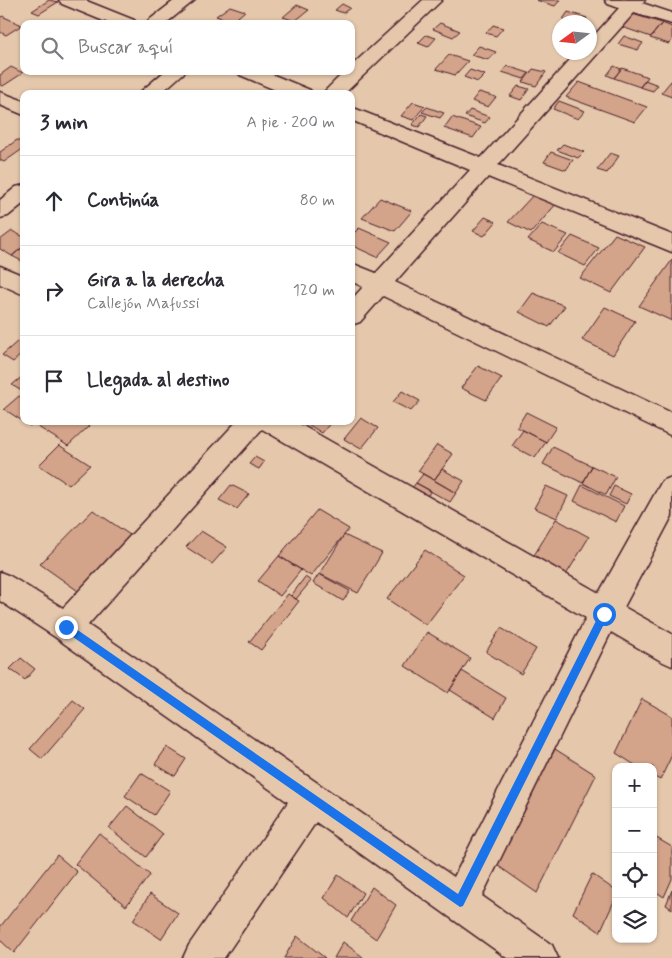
<!DOCTYPE html>
<html lang="es">
<head>
<meta charset="utf-8">
<style>
  :root { --surface:#fff; --page:#f2f2f3; --text:#2b2b33; --muted:#7c7c81; --line:#e1e1e2 }
  body { margin:0; font-family:Mynerve,sans-serif; background:var(--page); color:var(--text) }
  .controls { position:absolute; right:15px; bottom:15px; display:grid; overflow:hidden; border-radius:10px; box-shadow:0 1px 4px #0004 }
  .controls button { width:45px; height:45px; display:grid; place-items:center; padding:0; border:0; border-bottom:1px solid var(--line); background:var(--surface); color:var(--text); font:25px sans-serif }
  .compass { position:absolute; left:552px; top:15px; width:45px; height:45px; border-radius:50%; background:var(--surface); box-shadow:0 1px 4px #0004; rotate:255deg }
  .stop { position:absolute; width:15px; height:15px; margin:-11px; border:4px solid #1a73e8; border-radius:50%; background:#fff }
  .stop.end { background:#1a73e8; border-color:#fff; box-shadow:0 1px 5px #0008 }
  .list { margin:0; padding:0; list-style:none }
  h2 { display:flex; justify-content:space-between; align-items:center; height:65px; margin:0; padding:0 20px; font-size:21px }
  h2 small { font-size:16px; font-weight:400; color:var(--muted) }
  .list li { display:grid; grid-template-columns:32px 1fr auto; gap:15px; align-items:center; box-sizing:border-box; height:90px; padding:0 20px; border-top:1px solid var(--line) }
  .list b { display:block; font-size:19px; white-space:nowrap }
  .list p { margin:0; font-size:16px; white-space:nowrap; color:var(--muted) }
  .list em { font-size:16px; font-style:normal; color:var(--muted) }
  .icon { flex:none; width:28px; height:28px; fill:none; stroke:currentColor; stroke-width:2; stroke-linecap:round; stroke-linejoin:round }
  .map { position:relative; flex:none; width:672px; height:958px; overflow:hidden }
  .search { position:absolute; background:var(--surface); box-shadow:0 1px 4px #0004; left:20px; top:20px; width:335px; height:55px; display:flex; align-items:center; gap:12px; box-sizing:border-box; padding:0 18px; border-radius:10px; color:var(--muted); font-size:19px }
  .panel { position:absolute; background:var(--surface); box-shadow:0 1px 4px #0004; left:20px; top:90px; width:335px; height:335px; border-radius:10px }
  .map>svg:first-child { display:block }
</style>
</head>
<body>
<div class="map">
<svg width="672" height="958" viewBox="0 0 672 958">
  <rect width="100%" height="100%" fill="#e5c8ac"/>
  <filter id="ink" filterUnits="userSpaceOnUse"><feTurbulence type="fractalNoise" baseFrequency=".02" numOctaves="2"/><feDisplacementMap in="SourceGraphic" scale="10" xChannelSelector="R" yChannelSelector="G"/><feConvolveMatrix kernelMatrix="1 2 1 2 8 2 1 2 1" color-interpolation-filters="sRGB"/></filter>
  <g filter="url(#ink)">
    <!-- building -->
    <path fill="#d3a38a" stroke="#4a1f2b" d="M49,0l9,2 -19,12 -7,-3z
      M536,0h24l-5,6z
      M342,4l8,4 -7,5 -8,-3z
      M297,5l12,5 -14,11 -12,-4z
      M230,6l15,5 -13,11 -16,-6z
      M568,12l19,6 -3,4h-10l-11,-3z
      M629,13l33,10 -11,14 -32,-11z
      M2,16l20,9 -16,10 -6,-3v-14z
      M440,23l20,8 -7,6 -20,-8z
      M662,23l10,4v13l-3,4 -19,-6z
      M493,25l10,3 -7,8 -10,-3z
      M426,35l10,3 -8,9 -10,-4z
      M624,36l19,7 -5,7 -20,-6z
      M479,46l17,6 -7,8 -18,-5z
      M449,55l19,6 -13,14 -19,-6z
      M507,66l22,7 -5,6 -22,-7z
      M614,66l7,3 -7,9 -7,-3z
      M11,67l12,6 -20,13 -3,-1v-10z
      M622,68l26,9 -8,10 -26,-9z
      M533,69l13,3 -10,14 -13,-4z
      M470,70l15,5 -7,7 -14,-5z
      M645,80l13,5 -5,6 -13,-4z
      M671,81h1v16l-11,-4z
      M579,82l68,25 -12,15 -69,-25z
      M518,86l11,3 -8,11 -11,-4z
      M479,92l17,5 -8,10 -16,-6z
      M559,101l26,10 -7,8 -25,-10z
      M413,102l12,4 -12,14 -12,-4z
      M427,107l17,6 -4,5 -18,-6z
      M470,110l20,7 -5,6 -20,-7z
      M421,114l6,2 -8,11 -7,-2z
      M452,117l29,10 -8,11 -29,-10z
      M17,140l7,3v5l-20,14 -4,-2v-8z
      M563,144l21,8 -6,6 -21,-8z
      M551,152l22,8 -7,10 -22,-8z
      M610,153l9,3 -12,17 -10,-3z
      M535,193l22,10 -26,30 -23,-11z
      M380,198l32,13 -17,20 -33,-13z
      M485,217l11,5 -12,14 -11,-5z
      M542,224l26,11 -14,17 -26,-12z
      M359,228l32,14 -14,15 -26,-12v-9z
      M12,231l12,6v9l-12,10 -12,-7v-9z
      M615,234l30,13 -34,46 -31,-15z
      M572,236l27,12 -14,18 -27,-13z
      M24,246v16l-12,-6z
      M672,260v61l-33,-15z
      M533,293l32,13 -16,21 -30,-15z
      M605,307l30,14 -22,34 -31,-15z
      M18,341l6,4v7l-11,10 -11,-7z
      M478,366l24,12 -16,22 -25,-12z
      M24,375v17h-1l-11,-7z
      M402,391l18,10 -9,10 -18,-9z
      M19,396l5,3v22h11l-5,5 -26,-17z
      M526,412l30,15 -10,15 -29,-15z
      M361,418l17,10 -17,21 -17,-10z
      M38,421h43l8,5 -21,20 -33,-21z
      M303,421h29l-10,12z
      M523,430l23,12 -11,16 -23,-12z
      M59,445l31,20 -21,20 -30,-20z
      M437,445l16,9 -19,26 -16,-9z
      M553,447l39,19 -9,17 -40,-19z
      M255,457l9,5 -5,7 -10,-5z
      M592,466l24,11 -10,18 -23,-12z
      M442,469l22,12 -8,12 -22,-13z
      M423,474l33,19 -6,9 -34,-19z
      M416,483l15,8 -6,8 -15,-9z
      M231,485l18,9 -12,15 -18,-9z
      M582,485l42,21 -8,16 -42,-21z
      M546,486l22,10 -11,22 -23,-10z
      M614,486l17,8 -5,10 -17,-8z
      M93,510l40,27 -52,56 -41,-29z
      M317,510l32,19 -38,47 -32,-20z
      M556,519l33,18 -23,38 -33,-18z
      M201,531l26,16 -15,17 -26,-17z
      M344,535l38,18 -24,40 -38,-19z
      M425,550l39,25 -38,50 -39,-26z
      M279,556l22,14 -21,26 -22,-15z
      M319,574l31,17 -7,10 -30,-18z
      M305,577l6,4 -15,18 -5,-3z
      M288,594l11,7 -38,49 -12,-8z
      M501,628l35,21 -15,25 -35,-22z
      M427,632l43,26 -22,35 -43,-27z
      M21,658l14,11 -10,11 -15,-11z
      M462,671l44,27 -11,20 -45,-28z
      M642,699l30,17v39l-12,25 -7,-4v-9h-15l-22,-14z
      M73,700l12,9 -43,50 -12,-10z
      M167,747l19,12 -11,17 -20,-12z
      M555,749l41,26 -59,118 -43,-30z
      M141,773l29,18 -16,24 -29,-19z
      M127,806l36,28 -17,23 -37,-29z
      M99,833l51,42 -24,31 -51,-42z
      M653,836l19,11v32l-8,18 -11,-7z
      M57,855l20,17 -63,81 -14,-13v-13z
      M592,874l24,17v6l-16,35 -27,-19z
      M338,875l25,18 -15,25 -24,-20z
      M372,887l24,18 -20,34 -25,-18z
      M672,890v19l-6,-4z
      M150,894l28,19 -17,26 -28,-19z
      M297,936l28,22h-41z
      M343,942l20,15 -1,1h-28z"/>
    <g fill="none" stroke-linecap="round" stroke-linejoin="round">
      <!-- minor casing -->
      <g stroke="#4a1f2b" stroke-width="3">
        <path id="minor" d="M59,0h25l50,20 3,4h-26l-49,-20z
          M175,0h20l-30,24h-21z
          M423,0h19l-98,94h-22l23,-23h6v-5z
          M605,0h40l-3,3 30,10v11l-38,-11 -136,152 174,70v17l-184,-75 -93,105 277,131v23l-289,-140 -23,26 -9,3v-25l12,-13 -12,-6v-18l25,10 94,-103 -119,-50v-13l130,51 96,-106h13v-12l29,-32 -11,-4z
          M165,71h21l-26,23h-22z
          M238,71h26l46,19 3,4h-28l-45,-19z
          M0,92l24,9v14l-24,-10z
          M24,185v18l-16,13 -8,2v-18l16,-13z
          M0,266l24,10v19l-24,-11z
          M237,421h57l305,172 63,-112 10,-4v39l-48,91 48,27v32l-11,-5 -50,-29 -129,264 70,49 6,13h-51l-191,-136 -92,136h-41l6,-13 99,-143 -233,-165 -55,-36v-29l10,4 53,32zM262,429l324,189 -132,259 -366,-252z"/>
      </g>
      <!-- minor -->
      <use href="#minor" fill="#e5c8ac" fill-rule="evenodd"/>
    </g>
  </g>
  <!-- route -->
  <path fill="#1a73e8" d="M604,609l4,2v5l-145,290 -3,1 -397,-277 -1,-3 1,-3h6l389,270 143,-283z"/>
</svg>
<div class="controls">
<button>+</button>
<button>−</button>
<button><svg class="icon" aria-label="locate" viewBox="0 0 24 24"><circle cx="12" cy="12" r="6"/><path d="M12 2v4M12 18v4M2 12h4M18 12h4"/></svg></button>
<button><svg class="icon" aria-label="layers" viewBox="0 0 24 24"><path d="M12 4l9 5-9 5-9-5zM3 14l9 5 9-5"/></svg></button>
</div>
<svg class="compass" viewBox="-18 -18 36 36"><path d="M0-13l5 13h-10z" fill="#e53935"/><path d="M0 13l5-13h-10z" fill="#7c7c81"/></svg>
<div class="stop" style="left:604px;top:614px"></div>
<div class="stop end" style="left:66px;top:627px"></div>
<div class="search"><svg class="icon" aria-label="search" viewBox="0 0 24 24"><circle cx="10" cy="10" r="6"/><path d="M15 15l6 6"/></svg>Buscar aquí</div>
<section class="panel">
<h2>3 min<small>A pie · 200 m</small></h2>
<ul class="list">
<li><svg class="icon" aria-label="ahead" viewBox="0 0 24 24"><path d="M12 20V5M6 11l6-6 6 6"/></svg><div><b>Continúa</b></div><em>80 m</em></li>
<li><svg class="icon" aria-label="right" viewBox="0 0 24 24"><path d="M7 20v-9h11M14 6l5 5-5 5"/></svg><div><b>Gira a la derecha</b><p>Callejón Mafussi</p></div><em>120 m</em></li>
<li><svg class="icon" aria-label="arrive" viewBox="0 0 24 24"><path d="M6 21V4h12l-3 4 3 4H6"/></svg><div><b>Llegada al destino</b></div></li>
</ul>
</section>
</div>
</body>
</html>
